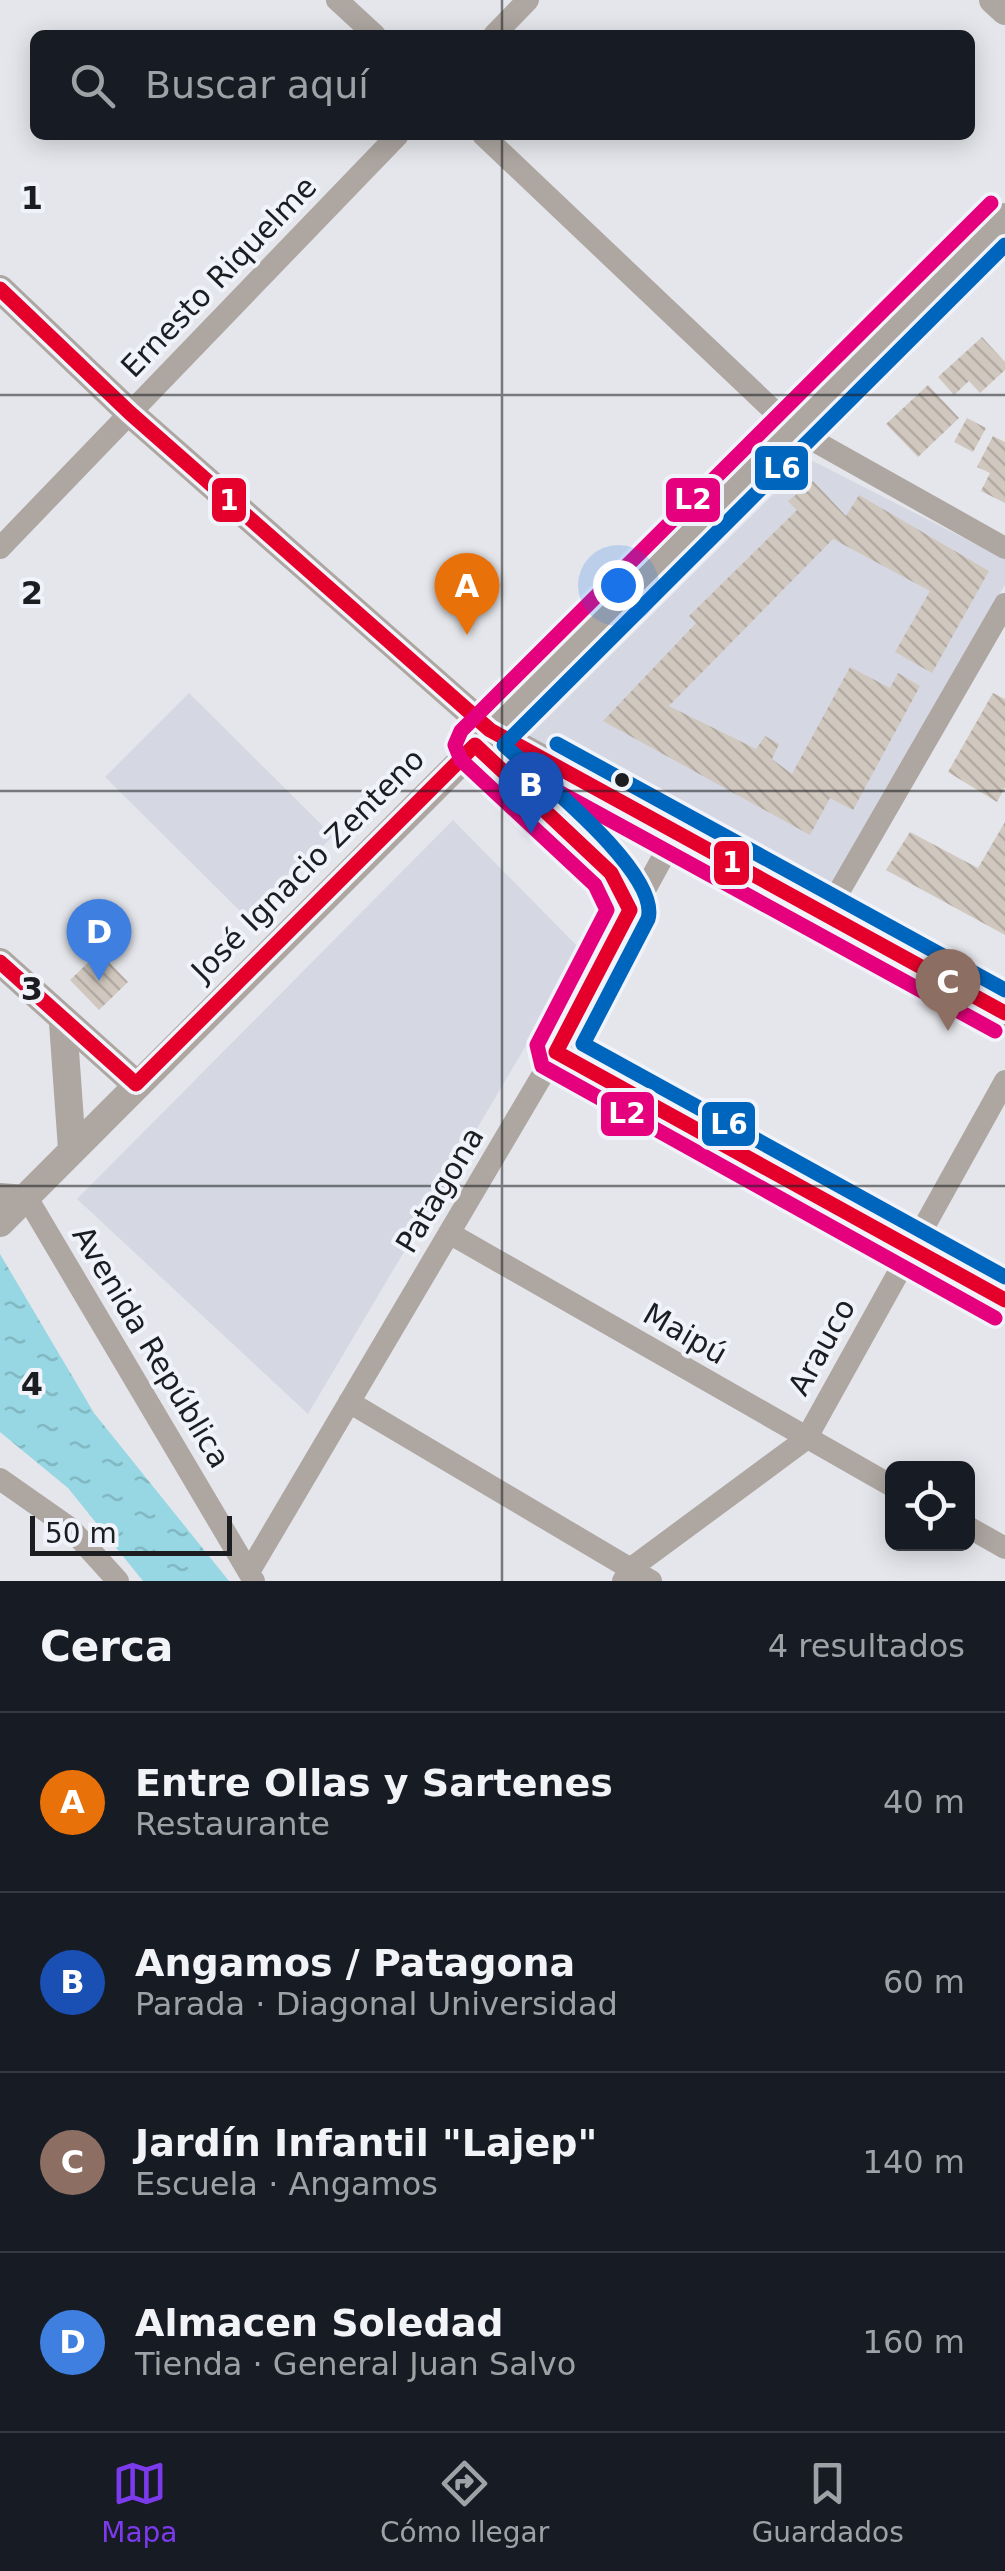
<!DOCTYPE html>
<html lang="es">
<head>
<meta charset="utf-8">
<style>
  :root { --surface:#171b24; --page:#242831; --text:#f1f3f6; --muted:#9ea1a6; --line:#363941; --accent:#7c3aed }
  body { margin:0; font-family:"DejaVu Sans",sans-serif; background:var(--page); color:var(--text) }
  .controls { position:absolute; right:30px; bottom:30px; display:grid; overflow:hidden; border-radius:15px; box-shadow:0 5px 25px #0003 }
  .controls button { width:90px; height:90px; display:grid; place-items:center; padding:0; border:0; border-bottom:2px solid var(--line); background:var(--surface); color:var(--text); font:50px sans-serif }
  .scale { position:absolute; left:30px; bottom:25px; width:202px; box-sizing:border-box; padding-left:10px; border:5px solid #1c1d20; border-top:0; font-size:28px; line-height:35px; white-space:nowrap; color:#1c1d20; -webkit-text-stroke:8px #f0f3fa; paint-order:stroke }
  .you { position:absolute; left:618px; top:585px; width:35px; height:35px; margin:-25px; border:8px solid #fff; border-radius:50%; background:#1a73e8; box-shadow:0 0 0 15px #1a73e833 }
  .badge { display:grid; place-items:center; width:65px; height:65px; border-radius:50%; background:var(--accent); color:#fff; font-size:32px; font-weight:700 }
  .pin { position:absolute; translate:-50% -82px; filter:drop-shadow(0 2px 5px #0008) }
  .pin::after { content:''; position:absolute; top:52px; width:35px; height:30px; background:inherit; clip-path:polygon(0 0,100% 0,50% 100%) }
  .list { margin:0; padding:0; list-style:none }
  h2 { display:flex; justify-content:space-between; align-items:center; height:130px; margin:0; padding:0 40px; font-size:42px }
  h2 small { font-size:32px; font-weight:400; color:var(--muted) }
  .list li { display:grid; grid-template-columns:65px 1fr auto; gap:30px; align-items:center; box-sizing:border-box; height:180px; padding:0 40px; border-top:2px solid var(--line) }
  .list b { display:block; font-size:38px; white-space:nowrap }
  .list p { margin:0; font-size:32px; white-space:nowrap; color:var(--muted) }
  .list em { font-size:32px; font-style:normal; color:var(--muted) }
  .icon { flex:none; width:55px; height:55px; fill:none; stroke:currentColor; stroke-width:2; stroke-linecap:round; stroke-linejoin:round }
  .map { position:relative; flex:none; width:1005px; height:1581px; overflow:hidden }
  .search { position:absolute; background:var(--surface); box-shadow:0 5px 25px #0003; left:30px; right:30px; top:30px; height:110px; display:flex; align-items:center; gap:25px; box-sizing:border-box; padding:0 35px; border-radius:15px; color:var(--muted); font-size:38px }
  .sheet { height:850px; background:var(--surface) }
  nav { display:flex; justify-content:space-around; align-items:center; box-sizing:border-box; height:140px; border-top:2px solid var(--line); background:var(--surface); font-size:28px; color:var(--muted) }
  nav a { display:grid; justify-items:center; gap:5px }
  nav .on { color:var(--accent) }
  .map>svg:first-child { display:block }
</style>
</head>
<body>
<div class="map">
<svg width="1005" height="1581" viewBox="0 0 1005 1581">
  <defs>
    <pattern id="water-ripples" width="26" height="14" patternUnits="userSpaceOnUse" patternTransform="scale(2.5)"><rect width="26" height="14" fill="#96d7e3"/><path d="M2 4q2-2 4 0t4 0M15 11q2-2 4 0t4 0" fill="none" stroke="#81b8c2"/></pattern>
    <pattern id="building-back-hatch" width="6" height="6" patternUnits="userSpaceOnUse" patternTransform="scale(2.5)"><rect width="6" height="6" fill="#d0c7be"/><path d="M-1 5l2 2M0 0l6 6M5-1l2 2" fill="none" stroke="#b2aaa3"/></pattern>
  </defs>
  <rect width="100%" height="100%" fill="#e5e6eb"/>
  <!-- built -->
  <path fill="#d5d8e3" d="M809,459l196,100v26l-181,314 -299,-159z
    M189,693l144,143 -84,84 -144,-143z
    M453,820l129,131 -274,463 -231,-215z"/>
  <!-- water -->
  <path fill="url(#water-ripples)" d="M0,1254l94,159 135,168h-86l-75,-93 -68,-56z"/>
  <!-- building -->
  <path fill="url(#building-back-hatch)" d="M982,337l23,25v8l-25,23 -11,-12 -15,14 -16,-18z
    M928,385l31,33 -41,39 -32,-33z
    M967,418l19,10 -13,24 -19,-10z
    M993,436l12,6v61l-24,-12 9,-18 -13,-6z
    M813,481l33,35 13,-21 130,76 -57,102 -37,-21 35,-61 -97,-52 -164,167 87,43 9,-13 14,8 -7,15 20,15 58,-107 40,21 8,-15 22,13 -67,124 -23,-12 -20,37 -207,-114 93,-98 -7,-7 108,-106 -9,-9z
    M993,693l12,6v88l-8,15 -49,-30z
    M1005,822v113l-119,-65 24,-38 68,36z
    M99,952l29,30 -29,28 -29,-30z"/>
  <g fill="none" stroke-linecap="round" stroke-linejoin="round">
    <!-- minor -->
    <path stroke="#ada6a1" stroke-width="22" d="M337,0l38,35
      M494,35l34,-35
      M483,135l310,294 212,119
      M0,548l398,-413
      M475,745l136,128 19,37
      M826,914l179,-310
      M556,1052l449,248
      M0,1194l26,2 228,385
      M449,1233l443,253
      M349,1402l302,179
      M0,1479l70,49 48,53
      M968,1527l37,21
      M249,1572l307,-520 119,-217
      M623,1581l7,-12 176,-130 199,-358"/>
    <!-- tertiary -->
    <path stroke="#ada6a1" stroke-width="28" d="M993,0l12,11
      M0,289l130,124 360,317 515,283
      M0,962l136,122
      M63,1023l9,126
      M0,1223l1005,-1006"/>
    <!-- bus-1 casing -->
    <g stroke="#f0f3fa" stroke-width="22">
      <path id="bus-1" d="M0,289l130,124 360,317 515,283
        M0,962l136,122 339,-339 136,128 19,37 -74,142 449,248"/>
    </g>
    <!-- bus-2 casing -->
    <g stroke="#f0f3fa" stroke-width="22">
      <path id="bus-2" d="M991,203l-530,528 -6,14 6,15 134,125 12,25 -70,135 5,21 453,252
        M537,780l458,251"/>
    </g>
    <!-- bus-3 casing -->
    <g stroke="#f0f3fa" stroke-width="22">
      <path id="bus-3" d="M1005,245l-501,500c33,31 157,128 144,174l-65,125 422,233
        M557,744l448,246"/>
    </g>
    <!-- bus-1 -->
    <use href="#bus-1" stroke="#e4002b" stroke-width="15"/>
    <!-- bus-2 -->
    <use href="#bus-2" stroke="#e5007d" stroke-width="15"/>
    <!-- bus-3 -->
    <use href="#bus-3" stroke="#0065bd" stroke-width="15"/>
  </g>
  <!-- grid -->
  <path fill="none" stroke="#1c1d20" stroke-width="2.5" stroke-opacity="0.55" d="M502,0v35M502,135v1446M0,395h1005M0,791h1005M0,1186h1005"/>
  <!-- markers -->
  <circle fill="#1c1d20" stroke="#f0f3fa" stroke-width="4" cx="622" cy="780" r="9"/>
  <g text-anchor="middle" stroke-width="8" stroke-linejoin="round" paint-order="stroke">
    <!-- street labels -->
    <g font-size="30" fill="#1c1d20" stroke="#f0f3fa">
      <text transform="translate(219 277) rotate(-46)" y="10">Ernesto Riquelme</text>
      <text transform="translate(308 865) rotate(-45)" y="10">José Ignacio Zenteno</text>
      <text transform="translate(440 1190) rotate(-59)" y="10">Patagona</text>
      <text transform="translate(685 1334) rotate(30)" y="10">Maipú</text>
      <text transform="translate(151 1347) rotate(59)" y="10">Avenida República</text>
      <text transform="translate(822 1347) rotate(-61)" y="10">Arauco</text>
    </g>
  </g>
  <g font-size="32" text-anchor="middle" font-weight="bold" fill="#1c1d20" stroke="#f0f3fa" stroke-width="8" stroke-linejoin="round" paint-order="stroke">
    <text x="32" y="209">1</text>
    <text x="32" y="604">2</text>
    <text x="32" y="1000">3</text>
    <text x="32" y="1395">4</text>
  </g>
  <g stroke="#f0f3fa" stroke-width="4">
    <rect x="753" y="444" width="57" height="48" rx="10" fill="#0065bd"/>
    <rect x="664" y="476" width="58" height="48" rx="10" fill="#e5007d"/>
    <rect x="210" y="476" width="38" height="48" rx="10" fill="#e4002b"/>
    <rect x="712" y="839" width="39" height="48" rx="10" fill="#e4002b"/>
    <rect x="599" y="1090" width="57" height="48" rx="10" fill="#e5007d"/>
    <rect x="700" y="1100" width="57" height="48" rx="10" fill="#0065bd"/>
  </g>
  <g font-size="28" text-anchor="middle" font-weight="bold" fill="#fff">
    <text x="782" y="478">L6</text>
    <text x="693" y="509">L2</text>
    <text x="229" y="510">1</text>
    <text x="732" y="872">1</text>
    <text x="627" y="1123">L2</text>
    <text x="729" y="1134">L6</text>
  </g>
</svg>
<div class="controls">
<button><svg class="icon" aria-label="locate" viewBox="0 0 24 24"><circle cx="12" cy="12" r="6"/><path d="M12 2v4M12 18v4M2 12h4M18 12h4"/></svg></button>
</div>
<div class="scale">50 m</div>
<div class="you"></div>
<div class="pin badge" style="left:467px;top:635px;background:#e8710a">A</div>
<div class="pin badge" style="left:531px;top:834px;background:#1a4fb4">B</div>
<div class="pin badge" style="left:948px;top:1031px;background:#8d6e63">C</div>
<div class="pin badge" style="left:99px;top:981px;background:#3f7fe0">D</div>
<div class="search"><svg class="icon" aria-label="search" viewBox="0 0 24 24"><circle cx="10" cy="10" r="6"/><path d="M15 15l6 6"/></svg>Buscar aquí</div>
</div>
<section class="sheet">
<h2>Cerca<small>4 resultados</small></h2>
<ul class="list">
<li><span class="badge" style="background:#e8710a">A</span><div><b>Entre Ollas y Sartenes</b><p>Restaurante</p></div><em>40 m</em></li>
<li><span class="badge" style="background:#1a4fb4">B</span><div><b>Angamos / Patagona</b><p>Parada · Diagonal Universidad</p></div><em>60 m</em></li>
<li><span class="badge" style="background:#8d6e63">C</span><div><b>Jardín Infantil &quot;Lajep&quot;</b><p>Escuela · Angamos</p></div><em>140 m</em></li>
<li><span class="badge" style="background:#3f7fe0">D</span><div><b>Almacen Soledad</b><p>Tienda · General Juan Salvo</p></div><em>160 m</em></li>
</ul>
</section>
<nav>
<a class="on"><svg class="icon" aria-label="map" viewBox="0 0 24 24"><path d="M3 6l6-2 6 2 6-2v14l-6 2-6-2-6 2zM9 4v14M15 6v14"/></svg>Mapa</a>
<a><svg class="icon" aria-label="directions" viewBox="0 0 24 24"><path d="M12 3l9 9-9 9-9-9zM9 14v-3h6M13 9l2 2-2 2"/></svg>Cómo llegar</a>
<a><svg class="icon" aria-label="saved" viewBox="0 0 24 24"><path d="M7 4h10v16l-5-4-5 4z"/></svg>Guardados</a>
</nav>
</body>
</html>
